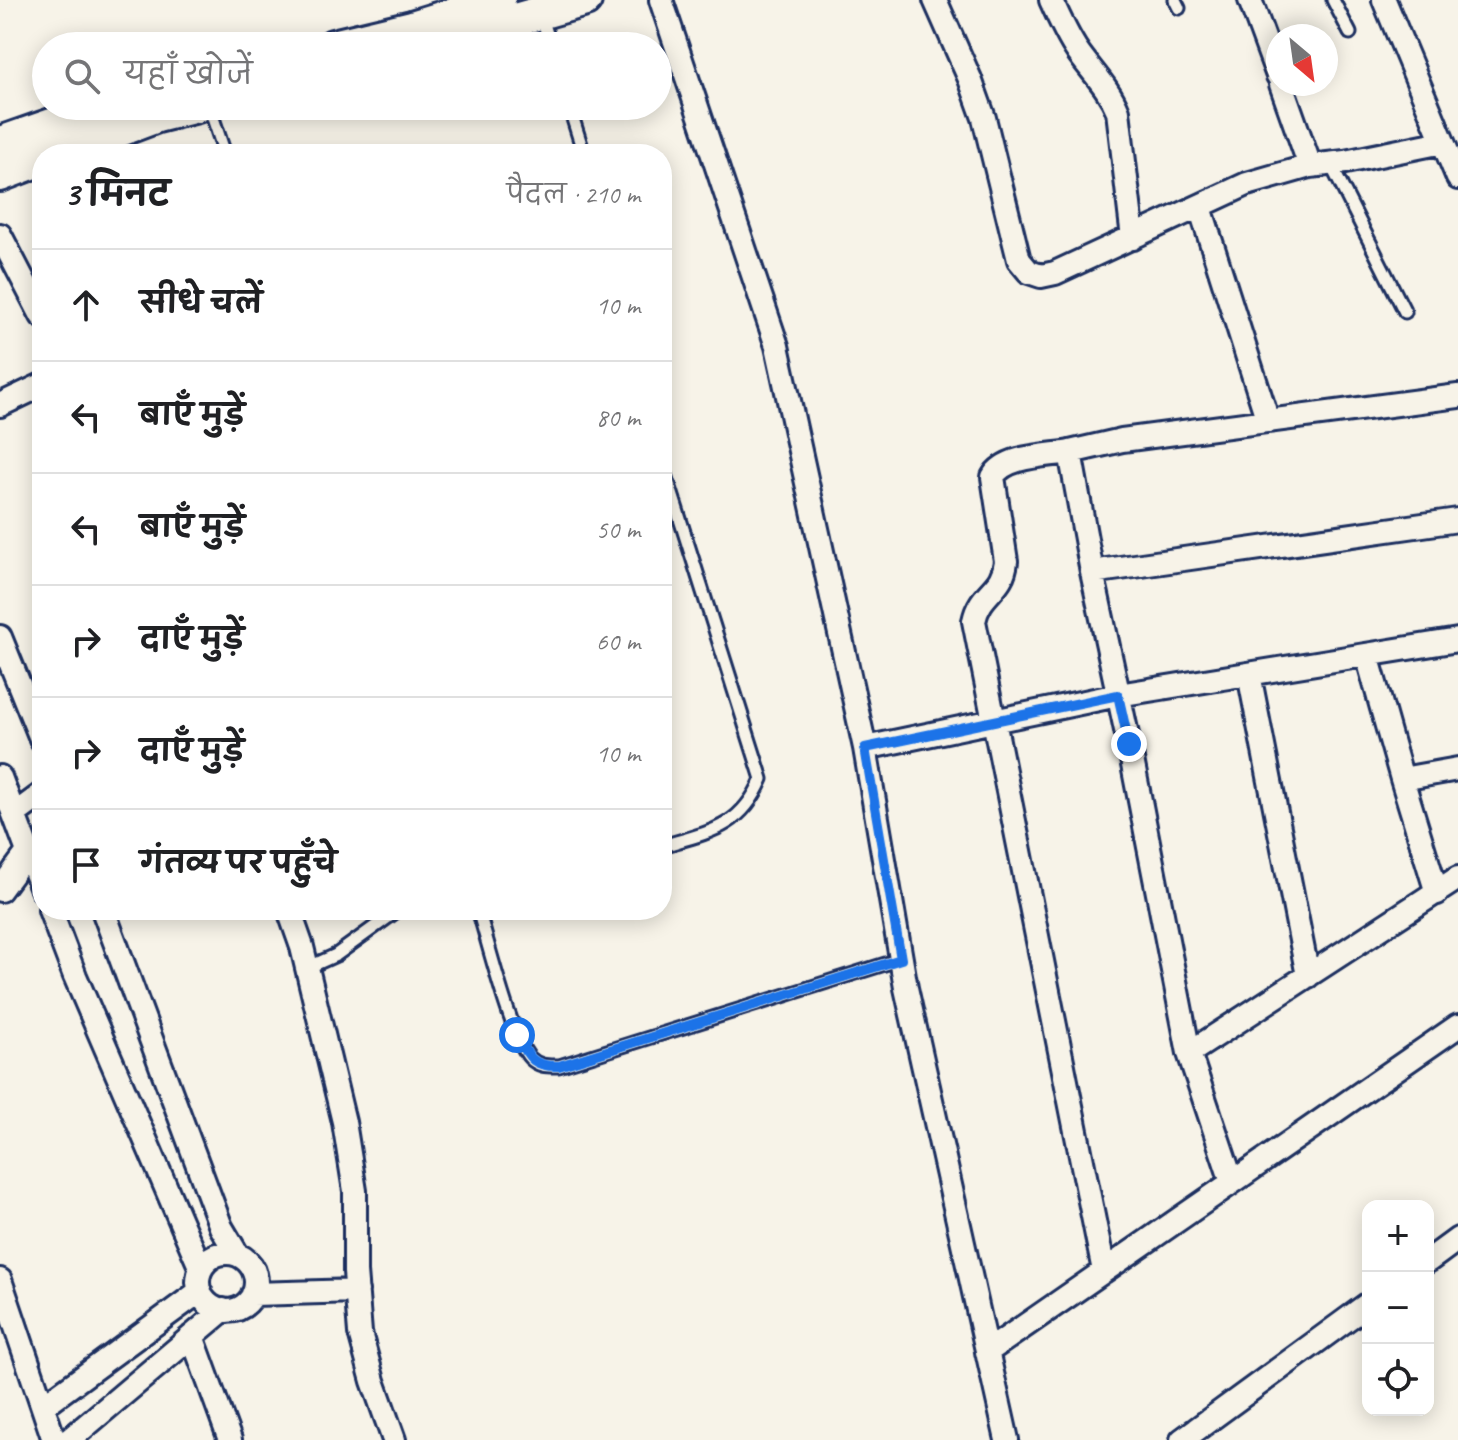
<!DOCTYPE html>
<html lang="hi">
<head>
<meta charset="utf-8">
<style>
  :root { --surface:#fff; --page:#f2f2f2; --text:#202124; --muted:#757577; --line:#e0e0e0 }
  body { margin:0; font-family:Caveat,"Playpen Sans Deva",sans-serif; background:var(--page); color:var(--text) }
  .controls { position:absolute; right:24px; bottom:24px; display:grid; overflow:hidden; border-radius:16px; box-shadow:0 4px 20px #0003 }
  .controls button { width:72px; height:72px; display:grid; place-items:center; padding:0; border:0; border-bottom:2px solid var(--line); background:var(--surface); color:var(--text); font:40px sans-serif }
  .compass { position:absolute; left:1266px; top:24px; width:72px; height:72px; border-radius:50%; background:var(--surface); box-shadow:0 4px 20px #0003; rotate:151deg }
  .stop { position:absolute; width:24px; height:24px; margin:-18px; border:6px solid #1a73e8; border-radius:50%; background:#fff }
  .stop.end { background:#1a73e8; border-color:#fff; box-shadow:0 2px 8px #0008 }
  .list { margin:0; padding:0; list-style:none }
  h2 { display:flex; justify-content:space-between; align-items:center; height:104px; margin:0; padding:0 32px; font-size:34px }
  h2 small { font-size:26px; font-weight:400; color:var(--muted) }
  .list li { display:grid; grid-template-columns:52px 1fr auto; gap:24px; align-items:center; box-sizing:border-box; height:112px; padding:0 32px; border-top:2px solid var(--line) }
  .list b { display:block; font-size:30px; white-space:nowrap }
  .list em { font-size:26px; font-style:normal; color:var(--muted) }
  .icon { flex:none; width:44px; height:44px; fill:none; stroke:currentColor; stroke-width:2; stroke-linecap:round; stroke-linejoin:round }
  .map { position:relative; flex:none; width:1458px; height:1440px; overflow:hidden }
  .search { position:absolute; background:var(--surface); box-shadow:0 4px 20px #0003; left:32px; top:32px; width:640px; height:88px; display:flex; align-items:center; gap:20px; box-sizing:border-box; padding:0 28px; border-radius:44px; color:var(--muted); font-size:30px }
  .panel { position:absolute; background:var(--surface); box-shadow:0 4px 20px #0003; left:32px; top:144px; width:640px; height:776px; border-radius:32px }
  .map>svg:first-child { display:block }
</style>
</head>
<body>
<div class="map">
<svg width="1458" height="1440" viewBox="0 0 1458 1440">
  <rect width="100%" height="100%" fill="#f7f3e8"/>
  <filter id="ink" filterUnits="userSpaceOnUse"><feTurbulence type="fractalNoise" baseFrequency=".0125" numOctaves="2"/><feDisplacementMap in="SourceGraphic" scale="16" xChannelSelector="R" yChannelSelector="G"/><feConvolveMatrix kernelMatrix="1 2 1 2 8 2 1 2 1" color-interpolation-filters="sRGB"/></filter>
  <g filter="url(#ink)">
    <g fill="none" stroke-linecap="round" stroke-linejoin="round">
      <!-- lane casing -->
      <g stroke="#1b2f5e" stroke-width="17">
        <path id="lane" d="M1175,0l4,8
          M1333,0l17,33
          M541,15l10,31
          M209,106l16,48
          M569,106l15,48
          M1330,163l75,149
          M662,462l100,317c-21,49 -52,53 -100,67
          M478,910c10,31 33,128 52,148 9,9 18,8 29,8l342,-107
          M307,968l29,-13 62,-45"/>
      </g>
      <!-- street casing -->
      <g stroke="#1b2f5e" stroke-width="28">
        <path id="street" d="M661,0l116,346 88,402 41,240 101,452
          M935,0l35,79 14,39 35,142 10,12 12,4 14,-3 192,-89 63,-18 35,-4 98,-20
          M1051,0c8,18 16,36 27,52 14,20 31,36 40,59l15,127
          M1250,0l28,76
          M1384,0l74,178
          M1281,84l29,82
          M1200,207l68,214
          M0,235l42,81
          M0,405l42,-20
          M1070,452c-22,4 -65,3 -77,25l13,84c-3,30 -26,30 -32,60l130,650
          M1092,572l366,-52
          M0,637l42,104
          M1367,655l35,124
          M1249,674l59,302
          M865,748l253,-53 340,-55
          M0,777l42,112
          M15,814l27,-20
          M0,890l28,-38
          M1437,893l-35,-114 56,-10
          M50,910l25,66 126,293
          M103,910l118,317 16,27
          M289,910l13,37 42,175 11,69v81l5,61 13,48 21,59
          M1189,1053l-60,-309 -37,-172 -22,-120 52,-12 336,-44
          M1232,1182l-43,-129 269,-175
          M198 1282a29 29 0 1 1 58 0a29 29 0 1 1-58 0Z
          M1428,1261l30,-22
          M0,1280l54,160
          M253,1294l104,-3
          M192,1336l38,104
          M987,1352l471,-326
          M43,1406l157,-115
          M69,1440l154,-130
          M1182,1440l186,-136"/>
      </g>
      <!-- secondary casing -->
      <g stroke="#1b2f5e" stroke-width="38">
        <path id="secondary" d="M333,46l79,-19 87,-27
          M424,46l161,-46
          M0,143l106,-37
          M56,154l101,-38 40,-10
          M0,175l42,-16"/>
      </g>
      <!-- lane -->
      <use href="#lane" stroke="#f7f3e8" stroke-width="11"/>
      <!-- street -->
      <use href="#street" stroke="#f7f3e8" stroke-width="22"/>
      <!-- secondary -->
      <use href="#secondary" stroke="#f7f3e8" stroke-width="32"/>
    </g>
  </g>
  <g fill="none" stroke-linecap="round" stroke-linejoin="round" filter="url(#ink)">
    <!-- route -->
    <path stroke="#1a73e8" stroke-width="10" d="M517,1035c12,22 15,32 42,31l342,-107 -36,-211 253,-53 11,49"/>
  </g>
</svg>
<div class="controls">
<button>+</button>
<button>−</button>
<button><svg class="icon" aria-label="locate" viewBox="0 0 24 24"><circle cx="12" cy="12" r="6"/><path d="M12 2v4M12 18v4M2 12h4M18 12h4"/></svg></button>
</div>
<svg class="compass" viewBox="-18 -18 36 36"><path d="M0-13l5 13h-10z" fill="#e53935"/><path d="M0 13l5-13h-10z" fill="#757577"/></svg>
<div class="stop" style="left:517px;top:1035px"></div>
<div class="stop end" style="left:1129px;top:744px"></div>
<div class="search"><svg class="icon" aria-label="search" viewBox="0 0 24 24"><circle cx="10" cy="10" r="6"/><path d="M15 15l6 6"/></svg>यहाँ खोजें</div>
<section class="panel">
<h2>3 मिनट<small>पैदल · 210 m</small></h2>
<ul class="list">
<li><svg class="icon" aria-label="ahead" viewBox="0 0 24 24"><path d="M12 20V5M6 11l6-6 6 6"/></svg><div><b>सीधे चलें</b></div><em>10 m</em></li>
<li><svg class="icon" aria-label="left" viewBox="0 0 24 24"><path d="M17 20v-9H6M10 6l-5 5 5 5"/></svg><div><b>बाएँ मुड़ें</b></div><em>80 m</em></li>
<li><svg class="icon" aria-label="left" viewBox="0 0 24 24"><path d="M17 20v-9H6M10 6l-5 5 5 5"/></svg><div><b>बाएँ मुड़ें</b></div><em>50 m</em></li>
<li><svg class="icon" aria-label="right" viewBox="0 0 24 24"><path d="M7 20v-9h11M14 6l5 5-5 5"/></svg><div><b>दाएँ मुड़ें</b></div><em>60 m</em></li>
<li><svg class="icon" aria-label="right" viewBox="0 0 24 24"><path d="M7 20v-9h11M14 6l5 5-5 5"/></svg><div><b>दाएँ मुड़ें</b></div><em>10 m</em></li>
<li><svg class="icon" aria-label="arrive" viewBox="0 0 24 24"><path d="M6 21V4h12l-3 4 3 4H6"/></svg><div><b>गंतव्य पर पहुँचे</b></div></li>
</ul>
</section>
</div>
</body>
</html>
